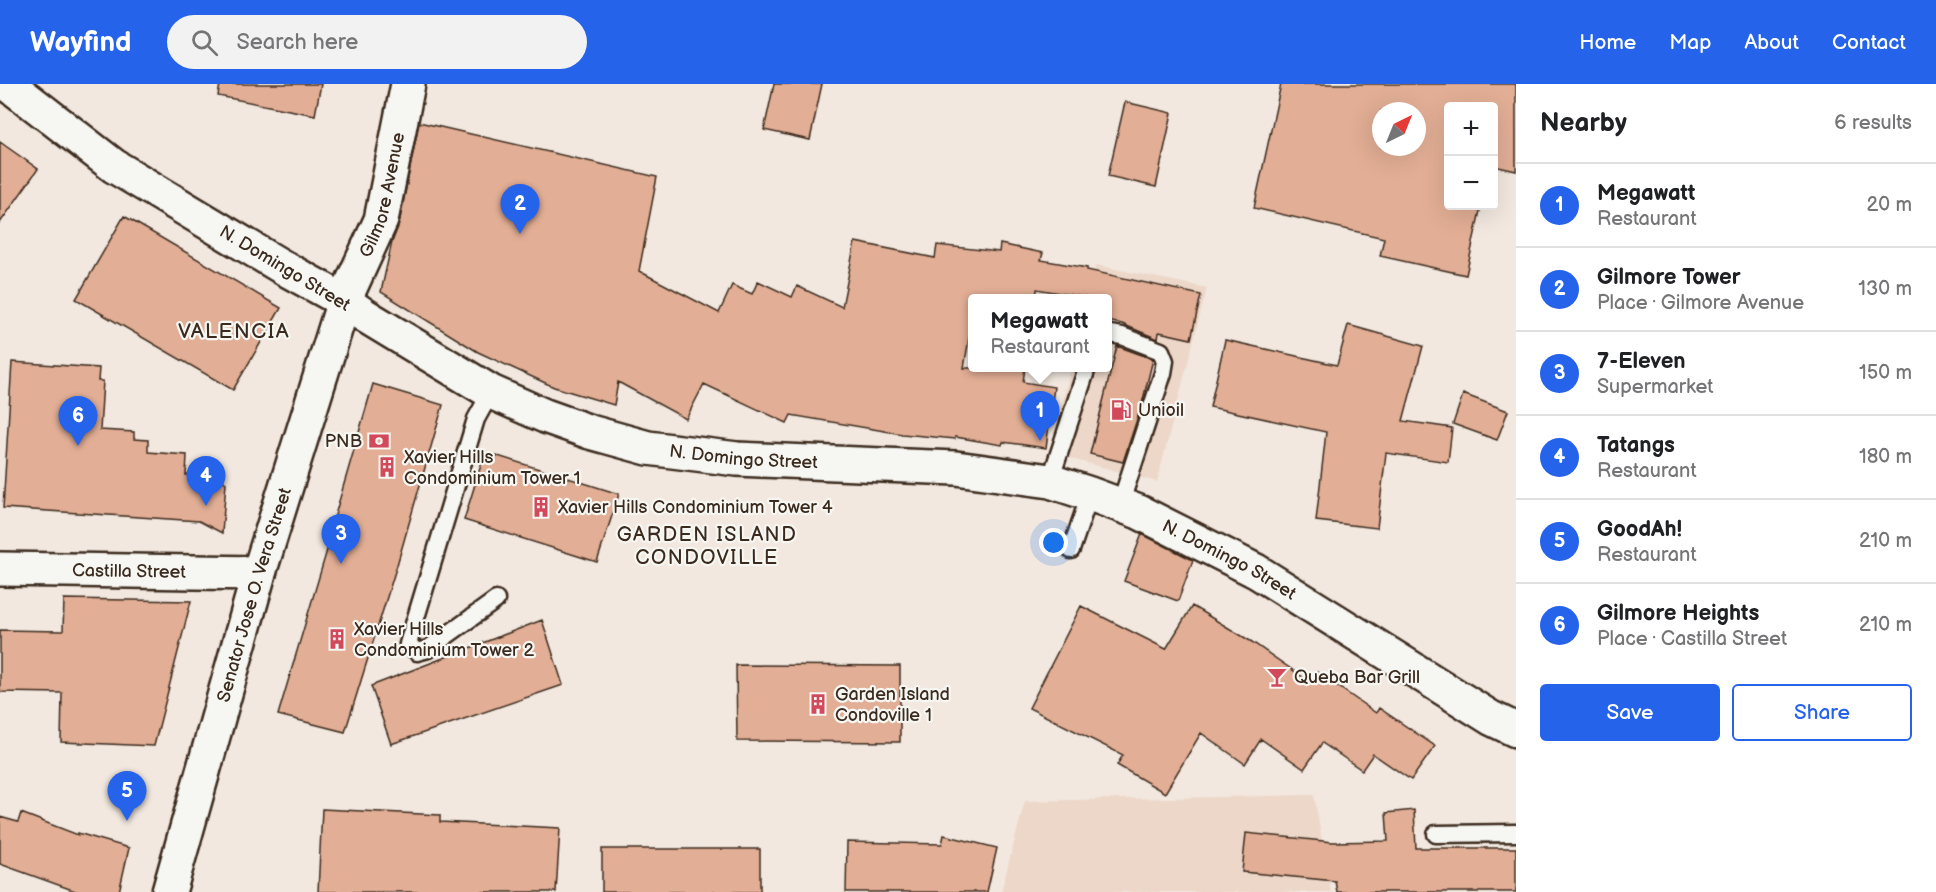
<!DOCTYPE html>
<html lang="en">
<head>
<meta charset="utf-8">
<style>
  :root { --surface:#fff; --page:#f2f2f2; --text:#202124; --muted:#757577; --line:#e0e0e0; --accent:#2563eb }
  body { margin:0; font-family:"Balsamiq Sans",sans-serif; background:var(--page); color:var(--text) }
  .controls { position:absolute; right:18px; top:18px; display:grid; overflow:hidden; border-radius:6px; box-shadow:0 6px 24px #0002 }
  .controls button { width:54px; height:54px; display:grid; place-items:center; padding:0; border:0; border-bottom:2px solid var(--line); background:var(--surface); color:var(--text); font:30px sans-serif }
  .compass { position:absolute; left:1372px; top:18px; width:54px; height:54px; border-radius:50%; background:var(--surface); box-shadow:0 6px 24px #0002; rotate:43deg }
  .you { position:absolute; left:1054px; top:459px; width:21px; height:21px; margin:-15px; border:4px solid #fff; border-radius:50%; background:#1a73e8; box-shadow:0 0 0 9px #1a73e833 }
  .badge { display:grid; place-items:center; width:39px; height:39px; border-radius:50%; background:var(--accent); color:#fff; font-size:20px; font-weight:700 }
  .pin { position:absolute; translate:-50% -50px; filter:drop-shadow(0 2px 3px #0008) }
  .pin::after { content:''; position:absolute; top:32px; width:21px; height:18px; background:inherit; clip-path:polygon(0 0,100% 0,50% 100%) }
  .popup { position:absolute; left:968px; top:210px; width:144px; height:78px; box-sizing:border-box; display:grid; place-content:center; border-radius:6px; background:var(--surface); filter:drop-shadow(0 2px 4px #0005); font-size:20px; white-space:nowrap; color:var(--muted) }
  .popup b { font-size:22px; color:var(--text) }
  .popup::after { content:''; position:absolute; left:50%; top:100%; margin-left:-12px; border:12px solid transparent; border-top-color:var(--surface) }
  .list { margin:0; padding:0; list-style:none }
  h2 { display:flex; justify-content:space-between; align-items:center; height:78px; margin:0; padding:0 24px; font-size:26px }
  h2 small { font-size:20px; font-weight:400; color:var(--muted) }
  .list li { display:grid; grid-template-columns:39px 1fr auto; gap:18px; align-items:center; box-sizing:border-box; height:84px; padding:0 24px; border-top:2px solid var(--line) }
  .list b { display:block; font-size:22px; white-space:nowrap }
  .list p { margin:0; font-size:20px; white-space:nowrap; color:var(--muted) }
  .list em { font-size:20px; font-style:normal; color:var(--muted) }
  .actions { display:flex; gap:12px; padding:18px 24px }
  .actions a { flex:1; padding:14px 0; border:2px solid var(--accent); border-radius:6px; text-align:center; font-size:21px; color:var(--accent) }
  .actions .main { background:var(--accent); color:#fff }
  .icon { flex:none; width:33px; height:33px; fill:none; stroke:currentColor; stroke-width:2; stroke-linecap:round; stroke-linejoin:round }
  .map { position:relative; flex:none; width:1516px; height:808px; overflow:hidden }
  header { display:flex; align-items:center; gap:36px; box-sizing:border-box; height:84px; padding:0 30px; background:var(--accent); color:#fff }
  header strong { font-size:28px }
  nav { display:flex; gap:33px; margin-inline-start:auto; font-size:21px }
  .search { width:420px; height:54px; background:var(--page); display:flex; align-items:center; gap:15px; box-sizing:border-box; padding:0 21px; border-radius:33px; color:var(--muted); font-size:22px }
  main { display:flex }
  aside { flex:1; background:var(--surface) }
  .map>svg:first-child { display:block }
</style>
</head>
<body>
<header>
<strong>Wayfind</strong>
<div class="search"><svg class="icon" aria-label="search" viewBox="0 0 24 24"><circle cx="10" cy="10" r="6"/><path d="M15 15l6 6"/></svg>Search here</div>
<nav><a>Home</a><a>Map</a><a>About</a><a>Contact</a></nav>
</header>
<main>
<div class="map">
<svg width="1516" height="808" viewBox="0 0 1516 808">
  <rect width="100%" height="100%" fill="#f2e8df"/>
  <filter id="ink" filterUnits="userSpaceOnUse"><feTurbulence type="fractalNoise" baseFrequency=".0167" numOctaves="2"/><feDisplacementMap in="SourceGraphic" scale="12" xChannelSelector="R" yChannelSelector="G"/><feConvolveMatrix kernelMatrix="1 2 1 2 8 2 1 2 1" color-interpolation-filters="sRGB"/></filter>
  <g filter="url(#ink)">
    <!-- built -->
    <path fill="#edd7c9" d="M1096,181l111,23 -50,194 -107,-29 21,-85h37v-70h-20z
      M1314,711l17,97h-330l24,-91z"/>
    <!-- building -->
    <path fill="#e2ae95" stroke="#3b2a1e" stroke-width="1.5" fill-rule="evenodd" d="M220,0h101l-6,31 -97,-19z
      M774,0h48l-12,56 -46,-10z
      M1281,0h235v87l-22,-5v-60h-45v100h32l-15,69 -86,-19 4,-18 -130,-30zM1381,27h36v36h-36z
      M1125,18l47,11 -16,74 -48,-11z
      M419,38l238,55 -18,94 80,42 13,-28 20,9 6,-13 34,16 5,-11 45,21 13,-65 80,16 2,-13 62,7 1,-8 43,9 -2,7 46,8v2l114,25 -10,44 -32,-7 -1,7 -36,-15 -15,-3v-23h-18l-52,-9 -1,9h-64v23l-8,47h61l-2,14 31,5 -8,61 -43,-6 -1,3 -47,-8v2l-53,-5 -111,-19 -4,8 -83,-39 -18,35 -68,-37 -4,23 -60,-18 -76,-35 -97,-60 11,-50 7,-18z
      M0,58l38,27 -38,54z
      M124,132l157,92 -48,82 -157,-91z
      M1348,241l75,21 -20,75 49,7 -4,34 -62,-9 -9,75 -61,-7 10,-89 -116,-25 15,-67 112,25z
      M1117,262l36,13 -11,45 -19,58 -33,-8z
      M12,278l87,6 -1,13h5l-3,49 34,2v7l14,1v12l39,3 -1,20 29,-1 11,9 -4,50 -23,-12 -196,-13z
      M373,300l70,21 -46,160 -52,167 -67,-17 55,-185 -2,-1z
      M1463,310l45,17 -11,29 -44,-16z
      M485,368l134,42 -22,68 -133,-42z
      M1142,450l51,26 -15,41 -54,-20z
      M64,515l127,2 -37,145 -93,-4 1,-49 -62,-1v-62l63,1z
      M1081,522l85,43 26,-43 60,36 58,40 7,-10 59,41 3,-5 56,38 -24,34 -38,-26 -11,16 -40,-27 -18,26 -43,-30 -16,25 -44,-31 -36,60 -48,-28 6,-10 -94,-47z
      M542,536l21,65 -172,59 -20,-58z
      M736,581l164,1v76l-163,-1z
      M322,725l118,6v7l120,6 -4,64h-238z
      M1414,726l2,38h100v44h-179l-2,-11 -93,-9 4,-39 87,9 55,-1 -2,-28z
      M21,729l57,22v-2l51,15 -10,44h-41l-78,-28v-47l18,5z
      M944,751l53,13 -10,44h-141l1,-50 95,2z
      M602,765h158v43h-158z"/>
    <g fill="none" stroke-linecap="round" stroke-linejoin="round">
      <!-- lane casing -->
      <g stroke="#3b2a1e" stroke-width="21">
        <path id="lane" d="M1108,251l2,-1 12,2 39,15 4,10 -2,12 -43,132
          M491,308l-15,27 -68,225 9,8 11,-3 68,-49
          M1050,397l37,-113
          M1071,466l19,-56
          M1436,750l80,-1"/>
      </g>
      <!-- street casing -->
      <g stroke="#3b2a1e" stroke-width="38">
        <g id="street">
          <path id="s1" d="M0,485l259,4"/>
        </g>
      </g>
      <!-- secondary casing -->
      <g stroke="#3b2a1e" stroke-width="38">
        <path id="secondary" d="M8,0l106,82 170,102 60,33"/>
      </g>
      <!-- primary casing -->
      <g stroke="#3b2a1e" stroke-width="38">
        <g id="primary">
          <path id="s2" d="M344,217l20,14 127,77 54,24 45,16 58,16 89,11 219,9 94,13 40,13 49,18 117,59 235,147 25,12"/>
          <path id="s3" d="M169,808l90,-319 85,-272 37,-81 27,-136"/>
        </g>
      </g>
      <!-- lane -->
      <use href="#lane" stroke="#f6f6f2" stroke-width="16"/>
      <!-- street -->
      <use href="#street" stroke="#f6f6f2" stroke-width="33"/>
      <!-- secondary -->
      <use href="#secondary" stroke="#f6f6f2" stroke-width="33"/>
      <!-- primary -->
      <use href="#primary" stroke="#f6f6f2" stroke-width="33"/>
    </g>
  </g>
  <!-- icons -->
  <defs>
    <g id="fuel-bare" transform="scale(1.62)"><path d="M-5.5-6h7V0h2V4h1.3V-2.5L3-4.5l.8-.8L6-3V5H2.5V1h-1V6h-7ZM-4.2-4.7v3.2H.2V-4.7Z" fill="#d1495b" stroke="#f6f6f2" stroke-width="2.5" paint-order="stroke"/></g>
    <g id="bank-bare" transform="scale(1.62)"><path d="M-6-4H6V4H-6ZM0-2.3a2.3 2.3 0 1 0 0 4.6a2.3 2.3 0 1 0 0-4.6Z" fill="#d1495b" stroke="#f6f6f2" stroke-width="2.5" paint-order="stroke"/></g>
    <g id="building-bare" transform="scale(1.62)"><path d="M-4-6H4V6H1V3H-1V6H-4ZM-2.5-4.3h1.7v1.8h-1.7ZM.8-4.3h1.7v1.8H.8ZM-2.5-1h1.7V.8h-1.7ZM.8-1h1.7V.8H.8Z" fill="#d1495b" stroke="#f6f6f2" stroke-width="2.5" paint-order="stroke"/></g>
    <g id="bar-bare" transform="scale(1.62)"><path d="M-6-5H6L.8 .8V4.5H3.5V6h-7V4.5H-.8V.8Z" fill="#d1495b" stroke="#f6f6f2" stroke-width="2.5" paint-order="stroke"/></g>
  </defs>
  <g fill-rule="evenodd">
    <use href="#fuel-bare" x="1121" y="326"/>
    <use href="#bank-bare" x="379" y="357"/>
    <use href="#building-bare" x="387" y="383"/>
    <use href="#building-bare" x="541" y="423"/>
    <use href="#building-bare" x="337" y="555"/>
    <use href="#bar-bare" x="1277" y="593"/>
    <use href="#building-bare" x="818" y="620"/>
  </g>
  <g text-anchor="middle" stroke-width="4.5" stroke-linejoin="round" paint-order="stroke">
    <!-- street labels -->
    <g font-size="18" fill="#3b2a1e" stroke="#f6f6f2">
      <text dy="6" stroke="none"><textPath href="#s3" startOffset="730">Gilmore Avenue</textPath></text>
      <text transform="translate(285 184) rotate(31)" y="6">N. Domingo Street</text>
      <text dy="6" stroke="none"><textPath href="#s2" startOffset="436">N. Domingo Street</textPath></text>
      <text dy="6" stroke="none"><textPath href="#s2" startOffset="940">N. Domingo Street</textPath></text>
      <text dy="6" stroke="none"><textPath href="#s1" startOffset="129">Castilla Street</textPath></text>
      <text dy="6" stroke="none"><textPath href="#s3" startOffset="309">Senator Jose O. Vera Street</textPath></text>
    </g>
    <!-- poi labels -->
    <g font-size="18" fill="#3b2a1e" stroke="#f6f6f2" text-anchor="start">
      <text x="1138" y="332">Unioil</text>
      <text x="362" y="363" text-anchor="end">PNB</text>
      <text x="404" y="379">Xavier Hills<tspan x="404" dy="21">Condominium Tower 1</tspan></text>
      <text x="558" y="429">Xavier Hills Condominium Tower 4</text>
      <text x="354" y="551">Xavier Hills<tspan x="354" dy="21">Condominium Tower 2</tspan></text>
      <text x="1294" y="599">Queba Bar Grill</text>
      <text x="835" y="616">Garden Island<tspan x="835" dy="21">Condoville 1</tspan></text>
    </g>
    <!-- neighbourhood labels -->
    <g font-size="20" letter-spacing="1.5" fill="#3b2a1e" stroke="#f6f6f2">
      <text x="707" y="457">GARDEN ISLAND<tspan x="707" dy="23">CONDOVILLE</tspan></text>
    </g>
    <!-- quarter labels -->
    <g font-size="21" letter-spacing="1.5" fill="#3b2a1e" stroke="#f6f6f2">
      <text x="234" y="254">VALENCIA</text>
    </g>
  </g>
</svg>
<div class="controls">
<button>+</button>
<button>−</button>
</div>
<svg class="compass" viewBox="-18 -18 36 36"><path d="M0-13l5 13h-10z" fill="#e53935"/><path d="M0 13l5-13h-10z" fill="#757577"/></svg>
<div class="you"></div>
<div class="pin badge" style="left:1040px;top:357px">1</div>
<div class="popup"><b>Megawatt</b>Restaurant</div>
<div class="pin badge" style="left:520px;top:150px">2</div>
<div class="pin badge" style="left:341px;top:480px">3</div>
<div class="pin badge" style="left:206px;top:422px">4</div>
<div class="pin badge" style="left:127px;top:737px">5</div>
<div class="pin badge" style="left:78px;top:362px">6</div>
</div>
<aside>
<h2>Nearby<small>6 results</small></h2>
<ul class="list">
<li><span class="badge">1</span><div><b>Megawatt</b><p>Restaurant</p></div><em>20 m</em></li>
<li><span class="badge">2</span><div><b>Gilmore Tower</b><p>Place · Gilmore Avenue</p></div><em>130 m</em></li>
<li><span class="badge">3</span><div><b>7-Eleven</b><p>Supermarket</p></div><em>150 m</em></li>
<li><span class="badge">4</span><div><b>Tatangs</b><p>Restaurant</p></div><em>180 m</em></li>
<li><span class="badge">5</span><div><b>GoodAh!</b><p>Restaurant</p></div><em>210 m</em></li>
<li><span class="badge">6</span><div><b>Gilmore Heights</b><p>Place · Castilla Street</p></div><em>210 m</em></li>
</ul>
<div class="actions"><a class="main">Save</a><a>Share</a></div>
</aside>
</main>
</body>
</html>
